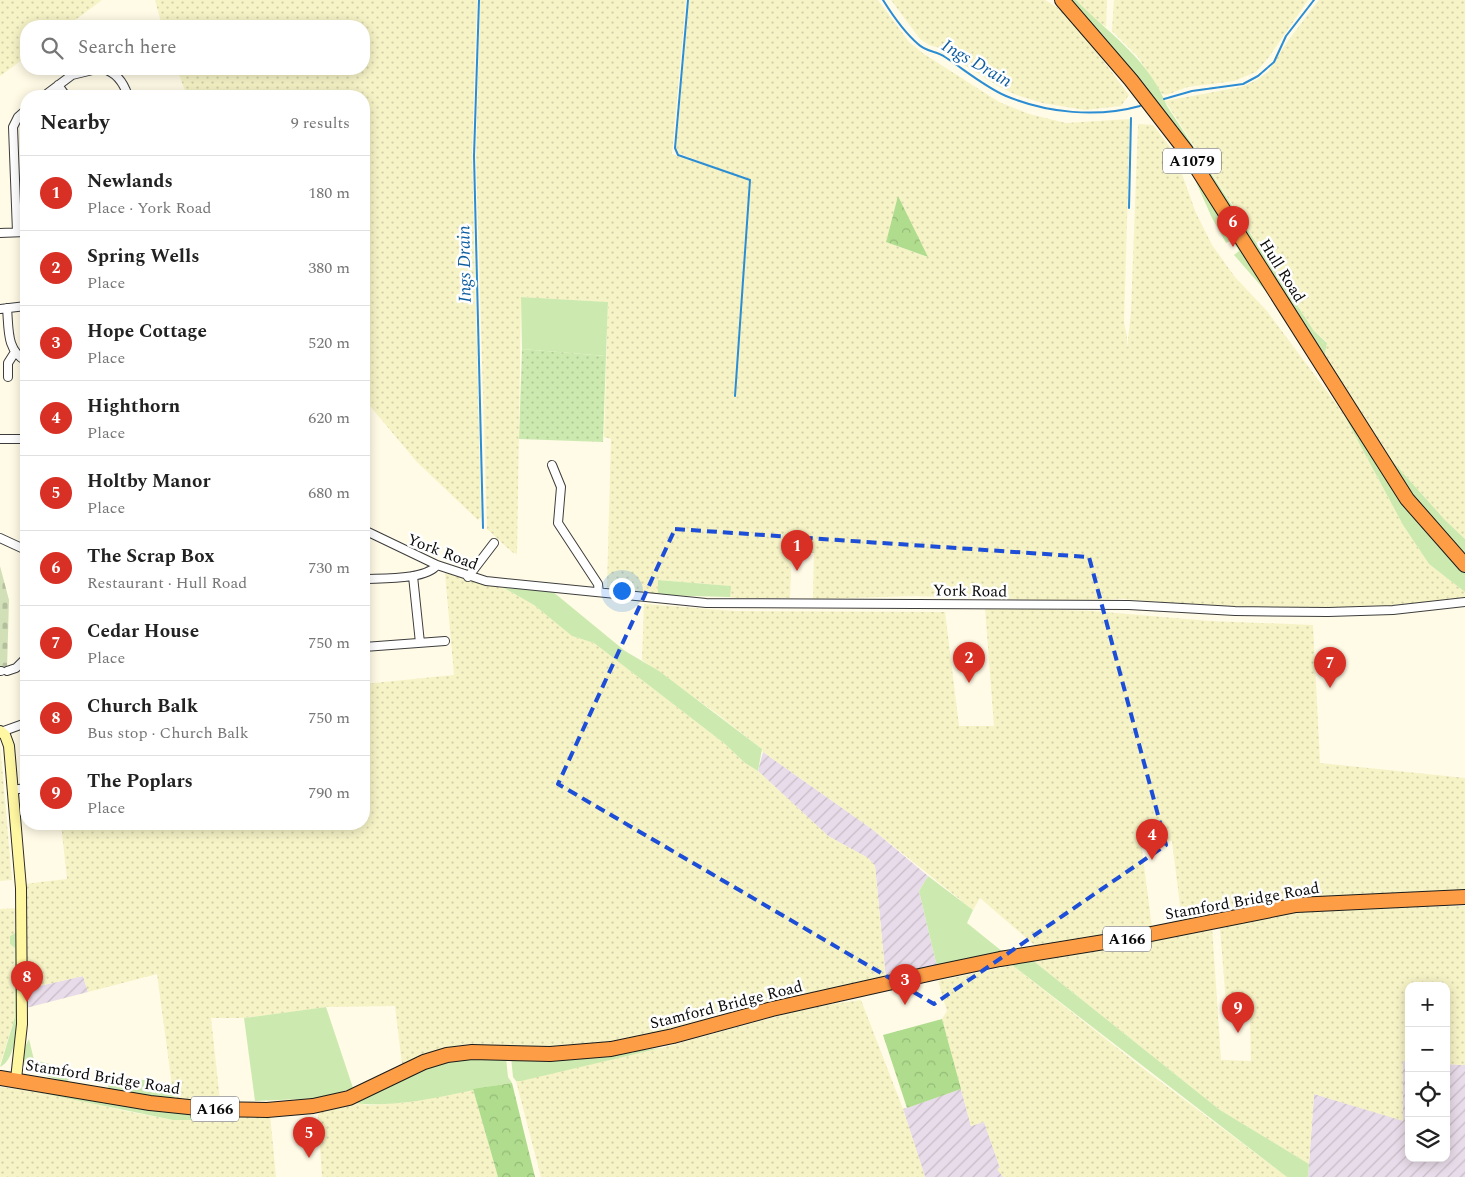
<!DOCTYPE html>
<html lang="en">
<head>
<meta charset="utf-8">
<style>
  :root { --surface:#fff; --page:#f6f6f6; --text:#222; --muted:#767676; --line:#e0e0e0; --accent:#d93025 }
  body { margin:0; font-family:Spectral,serif; background:var(--page); color:var(--text) }
  .controls { position:absolute; right:15px; bottom:15px; display:grid; overflow:hidden; border-radius:10px; box-shadow:0 2px 12px #0003 }
  .controls button { width:45px; height:45px; display:grid; place-items:center; padding:0; border:0; border-bottom:1px solid var(--line); background:var(--surface); color:var(--text); font:25px sans-serif }
  .you { position:absolute; left:621px; top:590px; width:18px; height:18px; margin:-12px; border:4px solid #fff; border-radius:50%; background:#1a73e8; box-shadow:0 0 0 8px #1a73e833 }
  .badge { display:grid; place-items:center; width:32px; height:32px; border-radius:50%; background:var(--accent); color:#fff; font-size:16px; font-weight:700 }
  .pin { position:absolute; translate:-50% -41px; filter:drop-shadow(0 1px 2px #0008) }
  .pin::after { content:''; position:absolute; top:26px; width:18px; height:15px; background:inherit; clip-path:polygon(0 0,100% 0,50% 100%) }
  .list { margin:0; padding:0; list-style:none }
  h2 { display:flex; justify-content:space-between; align-items:center; height:65px; margin:0; padding:0 20px; font-size:21px }
  h2 small { font-size:16px; font-weight:400; color:var(--muted) }
  .list li { display:grid; grid-template-columns:32px 1fr auto; gap:15px; align-items:center; box-sizing:border-box; height:75px; padding:0 20px; border-top:1px solid var(--line) }
  .list b { display:block; font-size:19px; white-space:nowrap }
  .list p { margin:0; font-size:16px; white-space:nowrap; color:var(--muted) }
  .list em { font-size:16px; font-style:normal; color:var(--muted) }
  .icon { flex:none; width:28px; height:28px; fill:none; stroke:currentColor; stroke-width:2; stroke-linecap:round; stroke-linejoin:round }
  .map { position:relative; flex:none; width:1465px; height:1177px; overflow:hidden }
  .search { position:absolute; background:var(--surface); box-shadow:0 2px 12px #0003; left:20px; top:20px; width:350px; height:55px; display:flex; align-items:center; gap:12px; box-sizing:border-box; padding:0 18px; border-radius:20px; color:var(--muted); font-size:19px }
  .panel { position:absolute; background:var(--surface); box-shadow:0 2px 12px #0003; left:20px; top:90px; width:350px; height:740px; border-radius:20px }
  .map>svg:first-child { display:block }
</style>
</head>
<body>
<div class="map">
<svg width="1465" height="1177" viewBox="0 0 1465 1177">
  <defs>
    <pattern id="industrial-furrows" width="10" height="10" patternUnits="userSpaceOnUse" patternTransform="scale(1.25)"><rect width="10" height="10" fill="#e9dcea"/><path d="M-1 1l2-2M0 10L10 0M9 11l2-2" fill="none" stroke="#c6bbc7"/></pattern>
    <pattern id="farmland-dots" width="8" height="8" patternUnits="userSpaceOnUse" patternTransform="scale(1.25)"><rect width="8" height="8" fill="#f6f3c6"/><path d="M2 2h.1M6 6h.1" fill="none" stroke="#d2cfa9" stroke-width="1.8" stroke-linecap="round"/></pattern>
    <pattern id="forest-crowns" width="20" height="18" patternUnits="userSpaceOnUse" patternTransform="scale(1.25)"><rect width="20" height="18" fill="#afdc8d"/><path d="M2 6a3 3 0 1 1 6 0M12 15a3 3 0 1 1 6 0" fill="none" stroke="#95bb78"/></pattern>
    <pattern id="cemetery-stones" width="16" height="16" patternUnits="userSpaceOnUse" patternTransform="scale(1.25)"><rect width="16" height="16" fill="#d2e0b8"/><path d="M2 7V4a2 2 0 0 1 4 0v3zM10 15v-3a2 2 0 0 1 4 0v3z" fill="#b3bf9d"/></pattern>
    <pattern id="park-dots" width="8" height="8" patternUnits="userSpaceOnUse" patternTransform="scale(1.25)"><rect width="8" height="8" fill="#cceaaf"/><path d="M2 2h.1M6 6h.1" fill="none" stroke="#aec795" stroke-width="1.8" stroke-linecap="round"/></pattern>
  </defs>
  <rect width="100%" height="100%" fill="#fffbe6"/>
  <!-- industrial -->
  <path fill="url(#industrial-furrows)" d="M763,752l109,77 56,47 -9,15 18,76 -51,13 -11,-114 -7,-8 -40,-22 -70,-65z
    M83,976l5,16 -62,16v-19z
    M1403,1061h6v97h37v-94l19,1v112h-157l6,-83 88,26z
    M961,1089l10,37 13,-5 16,47 -2,1 5,8h-78l-22,-68z"/>
  <!-- farmland -->
  <path fill="url(#farmland-dots)" fill-rule="evenodd" d="M0,0h102l-35,26h-41v31l-26,19z
    M155,0h322l-5,152 9,365 -3,3 -61,-58 -53,-63v-303h-177l-10,-27h187v-43h-202z
    M480,0h206l-14,154 64,21 -58,-22 -2,-6 13,-147h189l31,42 15,12 75,48 30,12 37,9 64,-4 -6,204 3,13v12l4,-35 7,-189 15,1 21,27 22,61 16,32 23,32 31,33 77,103 60,112 26,39 36,28v6l-78,10 -61,1 -134,-4 -70,-6 -48,2 -160,-5 -101,3 1,-46 -22,-1 -2,46h-54l-6,-1v-11l-71,-6 -1,15 -51,-8 4,-148 -7,-2 4,-135 -87,-5 -4,257 -5,-2 -25,-23 -11,-372zM898,197l29,59v1l-41,-15z
    M891,0h154l23,14 61,81 -8,11 -36,4 -43,-7 -28,-9 -16,-8 -48,-30 -11,-4 1,-4 -11,-3 -9,-6z
    M1076,0h31l-1,27 -13,-9z
    M1114,0h194l-39,57 -13,15 -22,9 -46,6 -22,8 -5,-2 -23,-36 -26,-26z
    M1319,0h146v539l-20,-19 -60,-67 -61,-95 3,-16 -13,-11 -149,-230 76,-14 14,-6 13,-9 19,-30z
    M445,573l59,15 30,17 38,31 22,7 131,101 20,19 13,8 70,65 40,22 7,8 11,114 -75,12 -72,16 -89,26 -73,13 -30,2 -78,-5 -25,4 -42,16 -7,-58 -69,1 -82,11h-33l9,83 -46,-1 -17,-126 -69,18 -5,-16 -57,13 -2,-105 43,-5 -6,-55h303v-140l90,-9z
    M644,604l90,7 211,1 14,114h35l-9,-118 107,3 118,10 103,4 7,138 145,15v114l-189,8 -94,21 -10,-80 -31,1 11,86 -114,20 -58,-50 -7,12 -101,-81 -109,-77 -1,-3 -46,-36 -74,-53z
    M0,744l12,136 -12,1z
    M1465,906v159l-19,-1v-78h-37v75h-6v60l-89,-27 -5,70 -89,-54 -189,-151 181,-33 9,134 30,1 -1,-47 -23,2 -7,-89 98,-19z
    M18,908l-1,24 -7,4v8l5,4v69l-15,47v-155z
    M1012,965l137,108 138,104h-284l-6,-8 3,-1 -16,-46 -13,4 -29,-107 5,-8 -9,-30z
    M861,1000l42,109 22,68h-384l-25,-96 145,-33 150,-41z
    M0,1087l40,4 85,20 48,9h24l73,-6 6,63h-276z
    M473,1089l25,88h-176l-4,-66 29,-9 22,3 42,-3z"/>
  <!-- grass -->
  <path fill="#cceaaf" d="M1067,0h9c33,34 73,59 91,106l147,225 13,12 -3,15 61,95 60,67 20,19v20l-53,-59 -186,-291z
    M1199,180l68,108 2,7 -35,-40 5,-4 -7,-11 -6,3 -14,-25 -16,-36z
    M521,297l87,5 -2,54 -84,-7z
    M1343,413l65,96 57,63v20l-36,-28 -26,-39z
    M658,580l73,6 -1,11 -72,-2z
    M504,588l48,3 73,60 34,20 103,78 -4,22 -13,-8 -20,-19 -131,-101 -22,-7 -38,-31z
    M928,876l45,34 -6,13 36,29 -66,15 -18,-76z
    M17,932c0,27 10,123 -17,135l15,-50v-69l-5,-4v-8z
    M1031,959l189,151 89,54 -1,13h-21l-275,-212z
    M326,1007l27,81 -30,10 -68,3 -11,-83z
    M29,1039l5,21 27,7 4,-5 11,11 -10,9 -40,-12c-3,-10 -3,-22 3,-31z
    M661,1048l-140,33h-5l-3,-4 -2,-20 86,-2z
    M475,1056l31,2 2,19 4,6c-54,8 -110,28 -165,19l96,-42z
    M136,1079l37,5 1,16 -61,-9 -5,-4 1,-7 26,3z
    M49,1091l221,23 -73,6h-24l-127,-26z"/>
  <!-- forest -->
  <path fill="url(#forest-crowns)" d="M898,196l30,61 -42,-15z
    M942,1019l19,70 -54,19 -24,-73z
    M512,1083l23,94h-37l-25,-88z"/>
  <!-- cemetery -->
  <path fill="url(#cemetery-stones)" d="M0,566l9,34 -2,69h-7z"/>
  <!-- park -->
  <path fill="url(#park-dots)" d="M522,349l84,7 -3,86 -84,-3z"/>
  <g fill="none" stroke-linecap="round" stroke-linejoin="round">
    <!-- stream -->
    <path stroke="#2b8dd4" stroke-width="2" d="M479,0l-5,156 9,372
      M688,0l-13,148 3,7 72,25 -15,216
      M883,0c10,16 21,32 35,44 8,8 19,7 27,13 20,13 40,30 61,39 41,17 91,22 134,10
      M1164,99l28,-8 51,-7 15,-8 16,-14 12,-26 28,-36
      M1129,208l2,-90"/>
    <!-- street casing -->
    <g stroke="#3d3d3d" stroke-width="10">
      <path id="street" d="M103,69c14,3 21,15 25,27
        M58,85l8,11
        M44,96l28,-21 25,-6
        M17,232l-4,-105 5,-10 8,-7
        M0,233l26,-1
        M7,308c2,21 -1,42 19,53
        M0,309l26,-3
        M8,377v-14l7,-11
        M0,439h26
        M552,465l9,22 -3,36 40,61 1,8
        M364,530l73,35 49,16 220,22 423,2 106,6 93,1 65,-2 72,-8
        M0,538l26,12
        M413,576l7,67
        M468,577l26,-34
        M364,579c18,-1 62,1 73,-14
        M364,647l81,-6
        M0,671h1
        M7,671l9,-3 10,-10
        M1,732l25,-9
        M12,790l14,-2"/>
    </g>
    <!-- secondary casing -->
    <g stroke="#2c2c2c" stroke-width="12">
      <path id="secondary" d="M0,731l5,4 4,11 12,142 1,136 -6,55"/>
    </g>
    <!-- highway casing -->
    <g stroke="#1b1b1b" stroke-width="16">
      <path id="highway" d="M1062,0l69,80 55,71 221,348 58,66
        M0,1078l150,25 58,6 59,1 46,-4 36,-8 75,-36 23,-7 25,-3 78,2 61,-5 62,-13 99,-27 161,-36 67,-14 141,-23 155,-31 169,-8"/>
    </g>
    <!-- street -->
    <use href="#street" stroke="#fff" stroke-width="8"/>
    <!-- secondary -->
    <use href="#secondary" stroke="#fff7a1" stroke-width="10"/>
    <!-- highway -->
    <use href="#highway" stroke="#fd9e46" stroke-width="14"/>
  </g>
  <!-- marked area -->
  <path fill="none" stroke="#1d4ed8" stroke-width="4" stroke-dasharray="10 6" stroke-linejoin="round" d="M675,529l414,28 77,288 -232,159 -376,-220z"/>
  <g text-anchor="middle" stroke-width="5" stroke-linejoin="round" paint-order="stroke">
    <!-- shield labels -->
    <g fill="#fff" stroke="#545454" stroke-width="1">
      <rect x="1163" y="148.5" width="58" height="25" rx="4"/>
      <rect x="1103" y="926.5" width="48" height="25" rx="4"/>
      <rect x="191" y="1096.5" width="48" height="25" rx="4"/>
    </g>
    <g font-size="15" font-weight="bold" fill="#0a0a0a">
      <text x="1192" y="166">A1079</text>
      <text x="1127" y="944">A166</text>
      <text x="215" y="1114">A166</text>
    </g>
    <!-- street labels -->
    <g font-size="16" fill="#0a0a0a" stroke="#fff">
      <text transform="translate(1283 270) rotate(58)" y="6">Hull Road</text>
      <text transform="translate(443 551) rotate(21)" y="6">York Road</text>
      <text transform="translate(970 590) rotate(1)" y="6">York Road</text>
      <text transform="translate(1242 900) rotate(-10)" y="6">Stamford Bridge Road</text>
      <text transform="translate(726 1004) rotate(-14)" y="6">Stamford Bridge Road</text>
      <text transform="translate(103 1076) rotate(9)" y="6">Stamford Bridge Road</text>
    </g>
    <!-- water labels -->
    <g font-size="18" font-style="italic" fill="#0e5da0" stroke="#fff">
      <text transform="translate(977 63) rotate(30)" y="6">Ings Drain</text>
      <text transform="translate(464 264) rotate(-91)" y="6">Ings Drain</text>
    </g>
  </g>
</svg>
<div class="controls">
<button>+</button>
<button>−</button>
<button><svg class="icon" aria-label="locate" viewBox="0 0 24 24"><circle cx="12" cy="12" r="6"/><path d="M12 2v4M12 18v4M2 12h4M18 12h4"/></svg></button>
<button><svg class="icon" aria-label="layers" viewBox="0 0 24 24"><path d="M12 4l9 5-9 5-9-5zM3 14l9 5 9-5"/></svg></button>
</div>
<div class="you"></div>
<div class="pin badge" style="left:797px;top:571px">1</div>
<div class="pin badge" style="left:969px;top:683px">2</div>
<div class="pin badge" style="left:905px;top:1005px">3</div>
<div class="pin badge" style="left:1152px;top:860px">4</div>
<div class="pin badge" style="left:309px;top:1158px">5</div>
<div class="pin badge" style="left:1233px;top:247px">6</div>
<div class="pin badge" style="left:1330px;top:688px">7</div>
<div class="pin badge" style="left:27px;top:1002px">8</div>
<div class="pin badge" style="left:1238px;top:1033px">9</div>
<div class="search"><svg class="icon" aria-label="search" viewBox="0 0 24 24"><circle cx="10" cy="10" r="6"/><path d="M15 15l6 6"/></svg>Search here</div>
<section class="panel">
<h2>Nearby<small>9 results</small></h2>
<ul class="list">
<li><span class="badge">1</span><div><b>Newlands</b><p>Place · York Road</p></div><em>180 m</em></li>
<li><span class="badge">2</span><div><b>Spring Wells</b><p>Place</p></div><em>380 m</em></li>
<li><span class="badge">3</span><div><b>Hope Cottage</b><p>Place</p></div><em>520 m</em></li>
<li><span class="badge">4</span><div><b>Highthorn</b><p>Place</p></div><em>620 m</em></li>
<li><span class="badge">5</span><div><b>Holtby Manor</b><p>Place</p></div><em>680 m</em></li>
<li><span class="badge">6</span><div><b>The Scrap Box</b><p>Restaurant · Hull Road</p></div><em>730 m</em></li>
<li><span class="badge">7</span><div><b>Cedar House</b><p>Place</p></div><em>750 m</em></li>
<li><span class="badge">8</span><div><b>Church Balk</b><p>Bus stop · Church Balk</p></div><em>750 m</em></li>
<li><span class="badge">9</span><div><b>The Poplars</b><p>Place</p></div><em>790 m</em></li>
</ul>
</section>
</div>
</body>
</html>
